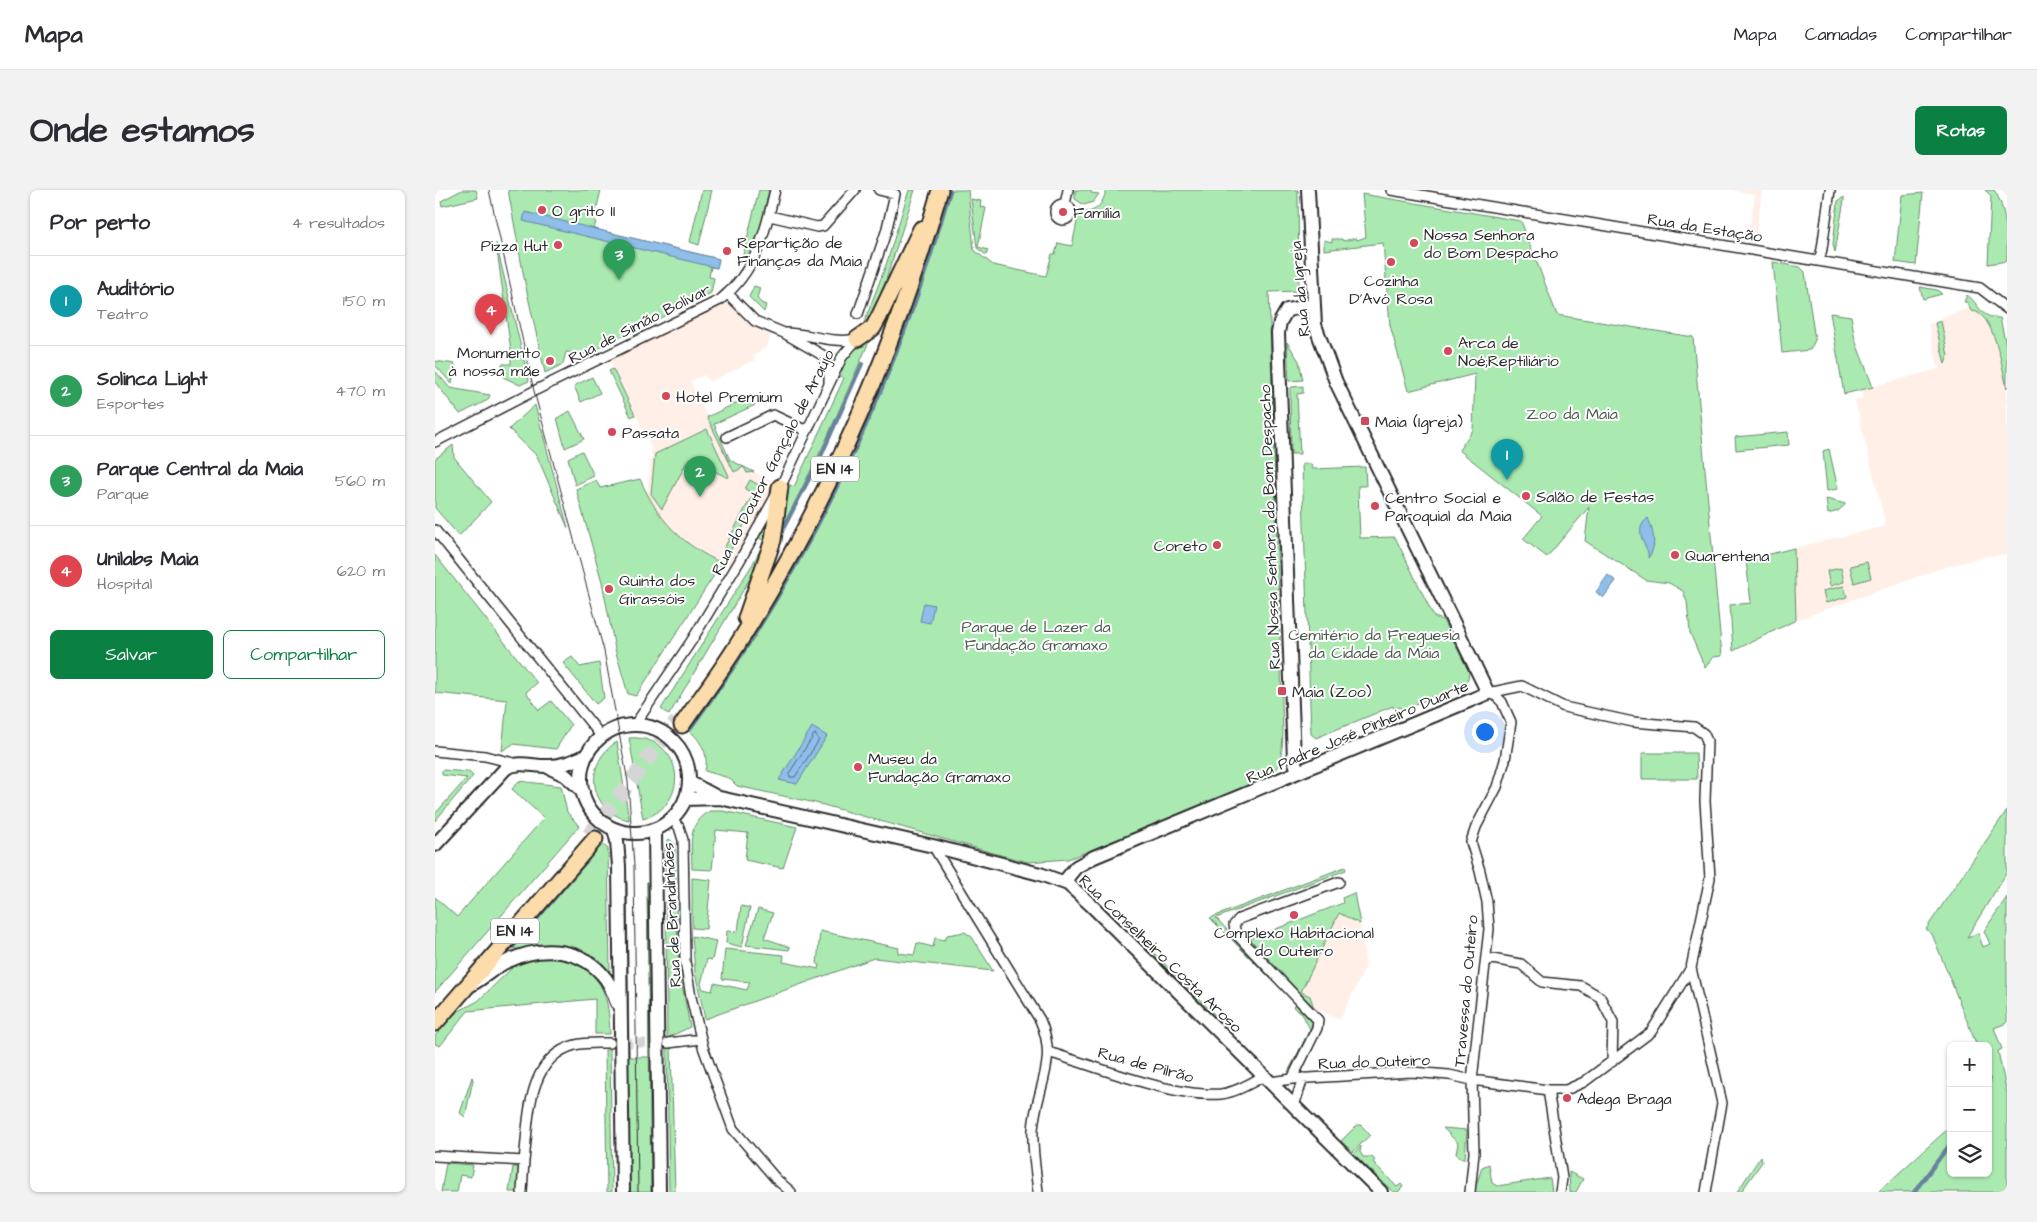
<!DOCTYPE html>
<html lang="pt">
<head>
<meta charset="utf-8">
<style>
  :root { --surface:#fff; --page:#f2f2f3; --text:#2b2b33; --muted:#7c7c81; --line:#e1e1e2; --accent:#0b8043 }
  body { margin:0; font-family:"Architects Daughter",sans-serif; background:var(--page); color:var(--text) }
  .controls { position:absolute; right:15px; bottom:15px; display:grid; overflow:hidden; border-radius:8px; box-shadow:0 1px 4px #0004 }
  .controls button { width:45px; height:45px; display:grid; place-items:center; padding:0; border:0; border-bottom:1px solid var(--line); background:var(--surface); color:var(--text); font:25px sans-serif }
  .you { position:absolute; left:1049px; top:541px; width:18px; height:18px; margin:-12px; border:4px solid #fff; border-radius:50%; background:#1a73e8; box-shadow:0 0 0 8px #1a73e833 }
  .badge { display:grid; place-items:center; width:32px; height:32px; border-radius:50%; background:var(--accent); color:#fff; font-size:16px; font-weight:700 }
  .pin { position:absolute; translate:-50% -41px; filter:drop-shadow(0 1px 2px #0008) }
  .pin::after { content:''; position:absolute; top:26px; width:18px; height:15px; background:inherit; clip-path:polygon(0 0,100% 0,50% 100%) }
  .list { margin:0; padding:0; list-style:none }
  h2 { display:flex; justify-content:space-between; align-items:center; height:65px; margin:0; padding:0 20px; font-size:21px }
  h2 small { font-size:16px; font-weight:400; color:var(--muted) }
  .list li { display:grid; grid-template-columns:32px 1fr auto; gap:15px; align-items:center; box-sizing:border-box; height:90px; padding:0 20px; border-top:1px solid var(--line) }
  .list b { display:block; font-size:19px; white-space:nowrap }
  .list p { margin:0; font-size:16px; white-space:nowrap; color:var(--muted) }
  .list em { font-size:16px; font-style:normal; color:var(--muted) }
  .actions { display:flex; gap:10px; padding:15px 20px }
  .actions a { flex:1; padding:11px 0; border:1px solid var(--accent); border-radius:8px; text-align:center; font-size:18px; color:var(--accent) }
  .actions .main { background:var(--accent); color:#fff }
  .icon { flex:none; width:28px; height:28px; fill:none; stroke:currentColor; stroke-width:2; stroke-linecap:round; stroke-linejoin:round }
  .map { position:relative; flex:none; width:1572px; height:1002px; overflow:hidden; border-radius:8px }
  header { display:flex; align-items:center; gap:30px; box-sizing:border-box; height:70px; padding:0 25px; background:var(--surface); border-bottom:1px solid var(--line) }
  header strong { font-size:24px }
  nav { display:flex; gap:28px; margin-inline-start:auto; font-size:18px }
  .intro { display:flex; align-items:center; justify-content:space-between; box-sizing:border-box; height:120px; padding:0 30px }
  h1 { margin:0; font-size:35px }
  .button { padding:12px 22px; border-radius:8px; background:var(--accent); color:#fff; font-size:18px; font-weight:700 }
  main { display:flex; gap:30px; padding:0 30px }
  aside { flex:1; background:var(--surface); border-radius:8px; box-shadow:0 1px 4px #0004 }
  .map>svg:first-child { display:block }
</style>
</head>
<body>
<header>
<strong>Mapa</strong>
<nav><a>Mapa</a><a>Camadas</a><a>Compartilhar</a></nav>
</header>
<div class="intro"><h1>Onde estamos</h1><a class="button">Rotas</a></div>
<main>
<aside>
<h2>Por perto<small>4 resultados</small></h2>
<ul class="list">
<li><span class="badge" style="background:#0f9aa8">1</span><div><b>Auditório</b><p>Teatro</p></div><em>150 m</em></li>
<li><span class="badge" style="background:#2e9e5b">2</span><div><b>Solinca Light</b><p>Esportes</p></div><em>470 m</em></li>
<li><span class="badge" style="background:#2e9e5b">3</span><div><b>Parque Central da Maia</b><p>Parque</p></div><em>560 m</em></li>
<li><span class="badge" style="background:#e0444e">4</span><div><b>Unilabs Maia</b><p>Hospital</p></div><em>620 m</em></li>
</ul>
<div class="actions"><a class="main">Salvar</a><a>Compartilhar</a></div>
</aside>
<div class="map">
<svg width="1572" height="1002" viewBox="0 0 1572 1002">
  <rect width="100%" height="100%" fill="#fff"/>
  <filter id="ink" filterUnits="userSpaceOnUse"><feTurbulence type="fractalNoise" baseFrequency=".02" numOctaves="2"/><feDisplacementMap in="SourceGraphic" scale="10" xChannelSelector="R" yChannelSelector="G"/><feConvolveMatrix kernelMatrix="1 2 1 2 8 2 1 2 1" color-interpolation-filters="sRGB"/></filter>
  <g filter="url(#ink)">
    <!-- built -->
    <path fill="#ffefe7" d="M1297,0h30l-8,59 -8,-1 9,-53z
      M292,106l46,34 -6,16 -14,10 2,4 -46,22 -4,-7 -15,6 44,91 10,-5 36,18 -47,84 -47,-26 -16,-15 -23,-33 5,-46 -44,-92z
      M1535,118l8,4 11,14 7,17 11,45v166l-25,3 -46,13 -140,50 -2,-72 92,-22 -31,-126 8,-2 -2,-8 77,-21 2,-3 -2,1 -10,-43 12,-3v-3z
      M904,723l21,11 6,42 -26,54 -26,-12 -4,-12 -9,-4z"/>
    <!-- green -->
    <path fill="#aaeab1" stroke="#6a8a6e" d="M27,0h14l2,8 -36,8 -1,-5z
      M73,0h93l-7,30 2,1 -2,8 125,30 -2,9 -6,-1 -2,10 5,1 -3,15 -124,61 -21,-2 -3,12 -18,9 -20,-90z
      M267,0h10l-13,55 -9,-3z
      M324,0h10l-9,39 -13,31 -5,-1z
      M474,0h6l-40,124 -13,14 25,-66z
      M517,0h16l6,60 19,15 53,11 6,-22h3l3,-11 14,3 7,-34c16,2 24,-7 27,-22h192l1,101 -30,1 14,441c-1,20 -1,35 -18,48l-197,78 -40,3 -24,-6 -184,-52 -83,-18 -8,-8 -24,-7c4,-16 -3,-29 -15,-40 17,-24 36,-48 52,-74 94,-143 160,-303 210,-467z
      M640,0h16v3l8,1 -6,8 -9,3 -9,-6z
      M1550,0h9c13,18 13,49 13,71l-19,3 3,-68z
      M1488,3l-7,72 -21,-3 7,-67z
      M927,4l159,27 36,94 136,22 29,319 -9,1 -8,11 -15,-35 -3,-31 -4,-11 -14,-8 -23,-3 -61,-39 4,-34 -42,50 -24,-18 19,-23 -83,-66 14,-20 2,-56 -67,17 -18,-66 -7,-82 -59,7v-10l8,2v-3h10l1,2 13,-3 1,2 9,-3z
      M1409,7v3l-9,52 -2,-8 5,-43z
      M536,9l10,2 -1,6 6,1 -8,39 10,3 -2,5 -9,-7z
      M61,53l33,138 -9,4 -17,-8 -1,-13h9v-13z
      M1338,72l27,5 5,5 10,68 -5,10 -28,3z
      M319,96l6,2 -3,10 4,5 5,2 -2,7 -15,-15z
      M1485,97l17,3 5,4 -19,5z
      M1532,105c13,9 12,23 33,23l7,32v38c-4,-16 -13,-78 -36,-77l-4,-9h-3z
      M1395,123l21,3 4,24 18,47 -29,7z
      M1506,131l7,35 -3,8 -10,-41z
      M436,147l-45,103 -45,90 4,-40 3,-6 6,3 50,-109 -6,-3c9,-18 16,-27 33,-38z
      M852,152l12,19 4,19 -14,1z
      M0,171l20,3 -3,20 -17,-19z
      M178,179l22,46 -4,2 -22,-46z
      M0,181l15,17 40,7 -2,5 -28,14 -25,-32z
      M157,187l8,16 -19,9 -7,-16z
      M868,196v7l-6,1 3,60h-9l-1,-65 2,-2z
      M316,206l4,9 -41,19 16,36 24,12 -7,1 -3,-6 -10,5 -27,-55z
      M100,215l33,123 -31,-72 -28,-27z
      M135,221l14,28 -19,9 -8,-30z
      M272,239l22,47 -1,2 -39,-20 -27,51 -11,-15 4,-40z
      M1353,242l1,13 -53,5 -1,-13z
      M18,255l1,12 37,45 -32,34 -24,-28v-49z
      M1394,259l9,40 -11,2 -4,-40z
      M147,261l12,25 -19,9 -7,-27z
      M867,274h9l1,5 53,-2 1,19h-8l2,52 35,-1 39,80 9,3 26,52 -1,7 -6,6 -61,25 -1,-3 -6,2 -1,-3 -77,32 -5,-4z
      M205,289c18,41 42,66 82,84l-86,133 -8,-2 -13,-45 -13,-67 -26,-93 20,-9 4,8z
      M315,290l14,8 -7,8 -12,-7z
      M316,308l6,3 -28,52 -6,-3z
      M1391,309l20,5 -8,7 -10,3z
      M338,324l-15,51 -89,150 -8,-6 91,-144 13,-24 -6,-3z
      M1359,358l2,72 -63,31 -3,-46 21,-2 -5,-43z
      M0,365l102,128 -11,9 13,18 12,-9 20,24 -15,24 -43,-5 -11,7 5,-51 -72,-7z
      M1432,372l4,16 -17,5 -4,-17z
      M1406,378l3,14 -14,4 -3,-15z
      M1409,396l3,11 -21,6 -3,-12z
      M137,467l8,10 19,-4 5,35 -8,6 -33,-41z
      M194,548c53,-4 65,65 14,81z
      M182,552l12,78c-41,-8 -46,-58 -12,-78z
      M1207,563h54l1,26h-55z
      M7,580l27,2 4,4 -38,45v-7l32,-36 -25,-3z
      M84,591l42,5 6,26 12,14 -144,166v-95l22,20 87,-99 -32,-29z
      M1572,620v62l-40,65 11,-4 5,14 7,-3 -6,-13 23,-34v126l-13,5 8,21 -4,2 9,43v98h-129l73,-66v47h37v-88l3,-4 -3,-8v-27h-11l-45,-112 -6,-5z
      M275,621h13l74,16 -14,41 -38,-8 3,-27 -32,-3 -4,40 -20,-1c0,-22 -6,-47 18,-58z
      M234,649l6,5 1,45h-10l-1,-45z
      M167,654l6,5 2,122 -4,1c-21,-19 -38,-31 -69,-26 -7,1 -16,5 -22,3l-1,-3z
      M910,677l1,3 -130,48 96,103 -1,10 -23,41 22,-43 -9,-17 -8,-5 3,-3 -86,-86z
      M257,688l19,2 -5,49 -14,-1z
      M212,692l4,310h-22l-4,-309h2l2,174h20z
      M919,703l6,31 -21,-11 -38,79 9,4 4,12 -64,-69 93,-36 -1,-5z
      M231,711h10l3,67 11,59 -23,11z
      M306,716l9,2 -8,39 -16,-4 1,-12 11,1z
      M323,719l15,4 -9,25 26,9 -1,3 -43,-5z
      M385,741l79,17 -1,5 16,2 3,-12 16,4 2,-9 10,2 2,-5 18,-3 7,5 21,34 -119,-13 -169,61 -10,-47 -3,-36 24,5 -4,19 -5,-1 -6,25 2,5 9,2 2,-8 33,7 3,-8 -28,-3 3,-30 59,6 -1,7 36,7 1,-4 -3,-1z
      M706,753h3l86,87 -1,1z
      M108,767l26,3 26,14h-3c16,18 17,37 18,60h-15v-35l-127,12 -28,35 -5,-2v-8l18,-22 25,-13 35,-34 15,-7z
      M232,858h4l4,144h-6z
      M170,860h5l2,142h-5z
      M37,887l1,3 -8,37 -5,-4z
      M922,935h4l9,10 -17,17 -12,-11z
      M1008,938l24,2 -2,28h-3l-6,-4 2,-11z
      M926,956l-1,6 3,5h9l3,3 -2,2 24,25 4,-3 2,3 -5,5h-5l-39,-38z
      M1326,966l1,6 -21,30h-4z
      M11,973l27,2 -2,12 -11,-2 -3,17h-16z
      M1054,974l3,19 5,3 53,-8 2,14h-78l8,-25z
      M78,977h7l-1,25h-10z
      M1134,982l14,7 -7,13h-6z"/>
    <!-- water -->
    <path fill="#8ebee9" stroke="#66839d" d="M90,22l194,47 -2,9 -194,-47z
      M1213,328c5,13 10,28 0,40v-6c-6,-12 -13,-24 0,-34z
      M1173,385l8,6 -13,17 -7,-6z
      M489,413l10,2 -4,18 -10,-2z
      M377,537l15,9 -30,48 -18,-4z"/>
    <g fill="none" stroke-linecap="round" stroke-linejoin="round">
      <!-- shore -->
      <path stroke="#536677" stroke-width="1" d="M380,544l4,6 -24,37h-5l-1,-3z"/>
      <!-- stream -->
      <path stroke="#66839d" stroke-width="4" d="M347,341l40,-77 40,-90
        M254,540c119,-161 208,-347 261,-540
        M78,757l75,-88
        M1479,1002l37,-49"/>
      <!-- minor-tunnel -->
      <path stroke="#d5d5d5" stroke-width="9" stroke-dasharray="9 4.5" stroke-linecap="butt" d="M175,853h52"/>
      <!-- trunk-tunnel -->
      <path stroke="#d5d5d5" stroke-width="15" stroke-dasharray="15 8" stroke-linecap="butt" d="M154,645l88,-114"/>
      <!-- minor casing -->
      <g stroke="#2b2b2b" stroke-width="12">
        <path id="minor" d="M956,0l589,98 27,21
          M620 22a8 8 0 1 1 16 0a8 8 0 1 1-16 0Z
          M630,14l3,-14
          M335,26l47,11 6,-1 32,-36
          M1384,71l3,-12 8,-59
          M293,104l27,27 29,12 40,23 5,15v12
          M423,124l28,-82 9,-38 -16,-4
          M352,143c25,1 45,11 70,6
          M292,247l46,-22 34,16
          M0,252l99,-51 186,-91c36,-29 45,-66 55,-110
          M0,340l167,207
          M1053,503l34,-7 42,21 69,15 61,5 10,7 3,7 -2,60 5,77 -19,90 31,135 -16,89
          M199,536l58,-86 47,-78 40,-72 63,-133 15,-18
          M0,561l50,5 33,8
          M237,629l7,8 4,13 2,121 6,36 12,50 30,82 43,50 15,13
          M498,656l107,174c19,43 -4,67 -7,110 -1,20 3,42 5,62
          M1051,768l35,6 21,18 39,4 19,11 13,25 -1,40
          M233,853l33,-4
          M613,862c47,14 126,46 173,42 15,-2 30,-11 43,-18
          M857,889l25,-51 1,-8 -82,-86 -2,-9 5,-6 100,-37
          M835,892l22,-3 119,-7 38,3 23,5 76,10h18l18,-8 67,-50 40,-64
          M1113,900l14,88 -2,14
          M859,916l9,-28
          M0,966l89,5c5,-40 2,-103 51,-116 11,-3 24,-2 35,-2
          M87,1002l2,-31
          M1035,1002l4,-39 -2,-73 17,-151 -2,-27 -7,-31 -9,-29 5,-15 21,-40 8,-27 6,-38 -9,-20 -6,-6 -8,-3"/>
      </g>
      <!-- secondary casing -->
      <g stroke="#2b2b2b" stroke-width="16">
        <path id="secondary" d="M146 589a54 54 0 1 1 108 0a54 54 0 1 1-108 0Z
          M113,577l17,8 18,16
          M863,582l-4,-13 -16,-426 2,-11 7,-12 27,-5
          M254,592l28,15
          M250,609l35,-1 213,48 107,28 28,10 22,20 291,288
          M179,639l3,12 2,25 4,326
          M220,640l4,362
          M0,655l71,-77c15,-8 28,-1 43,-2 14,0 26,-6 38,-11
          M629,692l12,-15 18,-10 394,-164 -152,-311 -21,-57 -7,-135
          M34,796c14,-7 25,-19 39,-25 33,-16 74,-14 98,18 5,7 8,16 11,24"/>
      </g>
      <!-- trunk casing -->
      <g stroke="#2b2b2b" stroke-width="19">
        <path id="trunk" d="M422,149l16,-11 6,-11 42,-88
          M311,428l27,-78 7,-53
          M247,535c18,-26 37,-51 54,-78 90,-141 158,-296 204,-457
          M0,833l160,-184"/>
      </g>
      <!-- minor -->
      <use href="#minor" stroke="#fff" stroke-width="9"/>
      <!-- secondary -->
      <use href="#secondary" stroke="#fff" stroke-width="12"/>
      <!-- trunk -->
      <use href="#trunk" stroke="#fcdcab" stroke-width="15"/>
      <!-- tram -->
      <path stroke="#2b2b2b" stroke-width="1" d="M54,0l45,201 70,260 24,131 6,84 4,326"/>
    </g>
  </g>
  <!-- markers -->
  <g fill="#d1495b" stroke="#fff" stroke-width="2">
    <circle cx="107" cy="20" r="5"/>
    <circle cx="628" cy="22" r="5"/>
    <circle cx="979" cy="53" r="5"/>
    <circle cx="123" cy="55" r="5"/>
    <circle cx="292" cy="61" r="5"/>
    <circle cx="956" cy="72" r="5"/>
    <circle cx="1013" cy="161" r="5"/>
    <circle cx="115" cy="171" r="5"/>
    <circle cx="231" cy="206" r="5"/>
    <rect x="925" y="226" width="10" height="10" rx="2.5"/>
    <circle cx="177" cy="242" r="5"/>
    <circle cx="1091" cy="306" r="5"/>
    <circle cx="940" cy="316" r="5"/>
    <circle cx="782" cy="355" r="5"/>
    <circle cx="1240" cy="365" r="5"/>
    <circle cx="174" cy="399" r="5"/>
    <rect x="842" y="496" width="10" height="10" rx="2.5"/>
    <circle cx="423" cy="577" r="5"/>
    <circle cx="859" cy="725" r="5"/>
    <circle cx="1132" cy="908" r="5"/>
  </g>
  <g text-anchor="middle" stroke-width="4" stroke-linejoin="round" paint-order="stroke">
    <!-- shield labels -->
    <g fill="#fff" stroke="#6b6b6b" stroke-width="1">
      <rect x="376" y="266.5" width="48" height="25" rx="4"/>
      <rect x="56" y="728.5" width="48" height="25" rx="4"/>
    </g>
    <g font-size="15" font-weight="bold" fill="#2b2b2b">
      <text x="400" y="284">EN 14</text>
      <text x="80" y="746">EN 14</text>
    </g>
    <!-- poi labels -->
    <g font-size="16" fill="#2b2b2b" stroke="#fff" text-anchor="start">
      <text x="117" y="26">O grito II</text>
      <text x="638" y="28">Família</text>
      <text x="989" y="50">Nossa Senhora<tspan x="989" dy="18">do Bom Despacho</tspan></text>
      <text x="302" y="58">Repartição de<tspan x="302" dy="18">Finanças da Maia</tspan></text>
      <text x="113" y="61" text-anchor="end">Pizza Hut</text>
      <text x="956" y="96" text-anchor="middle">Cozinha<tspan x="956" dy="18">D'Avó Rosa</tspan></text>
      <text x="1023" y="158">Arca de<tspan x="1023" dy="18">Noé;Reptiliário</tspan></text>
      <text x="105" y="168" text-anchor="end">Monumento<tspan x="105" dy="18">à nossa mãe</tspan></text>
      <text x="241" y="212">Hotel Premium</text>
      <text x="940" y="237">Maia (Igreja)</text>
      <text x="187" y="248">Passata</text>
      <text x="1101" y="312">Salão de Festas</text>
      <text x="950" y="313">Centro Social e<tspan x="950" dy="18">Paroquial da Maia</tspan></text>
      <text x="772" y="361" text-anchor="end">Coreto</text>
      <text x="1250" y="371">Quarentena</text>
      <text x="184" y="396">Quinta dos<tspan x="184" dy="18">Girassóis</tspan></text>
      <text x="857" y="507">Maia (Zoo)</text>
      <text x="433" y="574">Museu da<tspan x="433" dy="18">Fundação Gramaxo</tspan></text>
      <text x="859" y="748" text-anchor="middle">Complexo Habitacional<tspan x="859" dy="18">do Outeiro</tspan></text>
      <text x="1142" y="914">Adega Braga</text>
    </g>
    <!-- street labels -->
    <g font-size="16" fill="#2b2b2b" stroke="#fff">
      <text transform="translate(1270 37) rotate(9)" y="6">Rua da Estação</text>
      <text transform="translate(864 99) rotate(-95)" y="6">Rua da Igreja</text>
      <text transform="translate(204 133) rotate(-27)" y="6">Rua de Simão Bolívar</text>
      <text transform="translate(337 272) rotate(-63)" y="6">Rua do Doutor Gonçalo de Araújo</text>
      <text transform="translate(834 337) rotate(-92)" y="6">Rua Nossa Senhora do Bom Despacho</text>
      <text transform="translate(922 541) rotate(-23)" y="6">Rua Padre José Pinheiro Duarte</text>
      <text transform="translate(236 725) rotate(-93)" y="6">Rua de Brandinhães</text>
      <text transform="translate(726 763) rotate(44)" y="6">Rua Conselheiro Costa Aroso</text>
      <text transform="translate(1030 801) rotate(-85)" y="6">Travessa do Outeiro</text>
      <text transform="translate(939 871) rotate(-2)" y="6">Rua do Outeiro</text>
      <text transform="translate(711 874) rotate(15)" y="6">Rua de Pilrão</text>
    </g>
    <!-- park labels -->
    <g font-size="16" fill="#4b5b4c" stroke="#fff">
      <text x="1137" y="229">Zoo da Maia</text>
      <text x="601" y="442">Parque de Lazer da<tspan x="601" dy="18">Fundação Gramaxo</tspan></text>
      <text x="939" y="450">Cemitério da Freguesia<tspan x="939" dy="18">da Cidade da Maia</tspan></text>
    </g>
  </g>
</svg>
<div class="controls">
<button>+</button>
<button>−</button>
<button><svg class="icon" aria-label="layers" viewBox="0 0 24 24"><path d="M12 4l9 5-9 5-9-5zM3 14l9 5 9-5"/></svg></button>
</div>
<div class="you"></div>
<div class="pin badge" style="left:1072px;top:290px;background:#0f9aa8">1</div>
<div class="pin badge" style="left:265px;top:307px;background:#2e9e5b">2</div>
<div class="pin badge" style="left:184px;top:90px;background:#2e9e5b">3</div>
<div class="pin badge" style="left:56px;top:145px;background:#e0444e">4</div>
</div>
</main>
</body>
</html>
